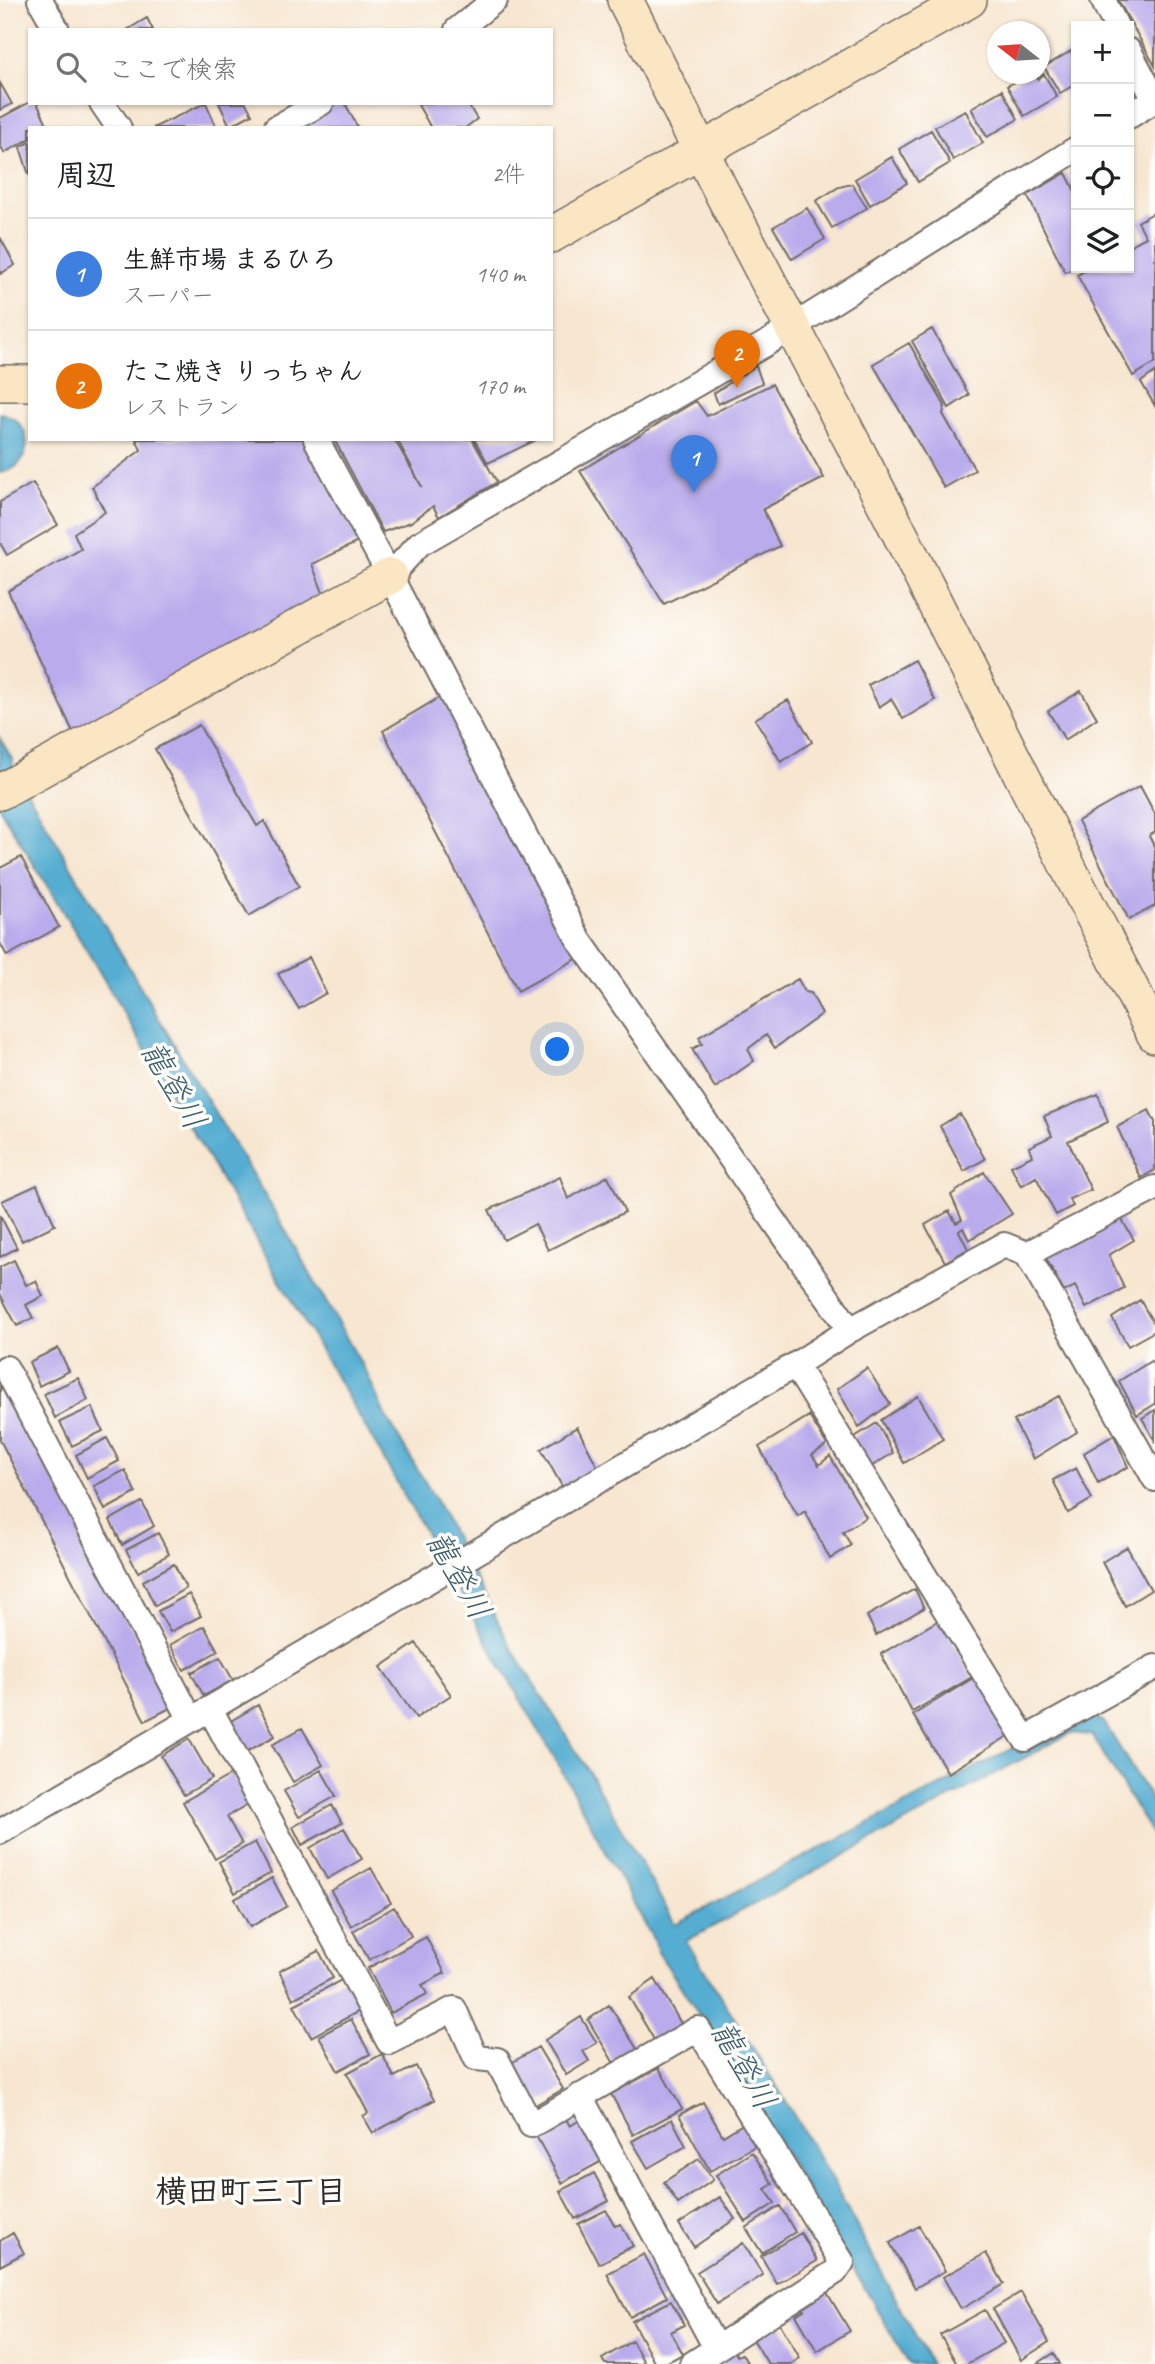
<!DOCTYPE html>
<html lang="ja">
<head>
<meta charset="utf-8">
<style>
  :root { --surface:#fff; --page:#f2f2f2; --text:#202124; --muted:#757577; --line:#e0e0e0; --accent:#0f766e }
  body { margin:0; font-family:Caveat,"Klee One",sans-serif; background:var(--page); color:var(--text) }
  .controls { position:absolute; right:21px; top:21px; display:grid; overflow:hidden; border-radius:0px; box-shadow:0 2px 5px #0004 }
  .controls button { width:63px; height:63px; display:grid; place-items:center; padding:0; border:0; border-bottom:2px solid var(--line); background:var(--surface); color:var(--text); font:35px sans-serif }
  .compass { position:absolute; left:987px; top:21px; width:63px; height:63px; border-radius:50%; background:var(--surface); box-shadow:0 2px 5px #0004; rotate:287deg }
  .you { position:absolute; left:558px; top:1050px; width:24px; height:24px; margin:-18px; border:5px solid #fff; border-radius:50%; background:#1a73e8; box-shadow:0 0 0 10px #1a73e833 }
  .badge { display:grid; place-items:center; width:46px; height:46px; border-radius:50%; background:var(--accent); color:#fff; font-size:23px; font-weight:700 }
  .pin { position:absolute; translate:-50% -58px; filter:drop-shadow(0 2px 4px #0008) }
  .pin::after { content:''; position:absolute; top:37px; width:24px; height:21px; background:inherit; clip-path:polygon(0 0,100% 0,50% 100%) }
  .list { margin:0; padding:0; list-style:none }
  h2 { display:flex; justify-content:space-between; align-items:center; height:91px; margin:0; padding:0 28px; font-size:30px }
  h2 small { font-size:23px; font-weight:400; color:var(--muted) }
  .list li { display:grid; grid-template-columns:46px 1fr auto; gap:21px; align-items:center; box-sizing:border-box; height:112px; padding:0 28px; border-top:2px solid var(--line) }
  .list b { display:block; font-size:26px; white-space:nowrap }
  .list p { margin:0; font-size:23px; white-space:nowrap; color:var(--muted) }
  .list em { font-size:23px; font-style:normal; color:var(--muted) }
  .icon { flex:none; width:38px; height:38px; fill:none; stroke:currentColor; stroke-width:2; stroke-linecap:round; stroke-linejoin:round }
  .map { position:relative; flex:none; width:1155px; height:2364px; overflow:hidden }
  .search { position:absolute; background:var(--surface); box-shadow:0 2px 5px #0004; left:28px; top:28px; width:525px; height:77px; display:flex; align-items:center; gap:18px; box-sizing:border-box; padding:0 24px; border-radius:0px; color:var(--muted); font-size:26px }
  .panel { position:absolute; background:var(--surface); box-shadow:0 2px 5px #0004; left:28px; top:126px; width:525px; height:315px; border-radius:0px }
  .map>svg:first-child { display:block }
</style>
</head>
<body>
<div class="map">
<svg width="1155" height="2364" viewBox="0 0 1155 2364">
  <rect width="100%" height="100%" fill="#fdfcf7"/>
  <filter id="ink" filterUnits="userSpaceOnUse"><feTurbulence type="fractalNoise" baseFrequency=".0143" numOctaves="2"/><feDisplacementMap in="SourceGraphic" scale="14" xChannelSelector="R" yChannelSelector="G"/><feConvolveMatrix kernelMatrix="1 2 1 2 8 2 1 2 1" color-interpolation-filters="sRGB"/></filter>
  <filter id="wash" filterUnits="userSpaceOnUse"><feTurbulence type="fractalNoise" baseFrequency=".00686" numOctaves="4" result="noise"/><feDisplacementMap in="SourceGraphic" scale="28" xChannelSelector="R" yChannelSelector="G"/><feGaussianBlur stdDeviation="1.57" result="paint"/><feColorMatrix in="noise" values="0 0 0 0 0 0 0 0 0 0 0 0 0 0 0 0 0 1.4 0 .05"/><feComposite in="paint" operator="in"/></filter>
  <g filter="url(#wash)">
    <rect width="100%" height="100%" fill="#f7e6d0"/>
    <!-- water -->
    <path fill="#54add2" stroke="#406c7e" stroke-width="2" d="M0,413c35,7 36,54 0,60z
      M0,738l13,23v6l146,252 120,200 89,157 16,37 51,86 76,148 77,123 87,154 409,-213 20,11 51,84v33l-63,-104 -22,-2 -384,208 93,149 50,85 102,189h-22c-81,-139 -162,-278 -251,-412l-6,-15 -100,-184 -45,-76 -133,-235 -282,-483 -92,-150z"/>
    <g id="blocks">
      <!-- building -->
      <path fill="#b9abec" d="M1118,0h37v66z
        M147,18l6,12h-26z
        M1076,48v36l-16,9 -16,-26z
        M1029,74h6l3,5 6,-5 13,23 -33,19 -17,-30z
        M0,83l12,21 -12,6z
        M1002,90l16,29 -31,18 -16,-29z
        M30,102l7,1 12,25h-19v11l-26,14 -4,-9v-26z
        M206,103l11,25h-64l52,-25z
        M219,103h27l6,11 -22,12z
        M335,103h10l13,25h-62z
        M417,103h50l10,16 -12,9h-34z
        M965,110l18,33 -30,17 -18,-33z
        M931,130l19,33 -32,19 -19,-33z
        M30,142v33h-1l-9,-28z
        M892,157l15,26 -37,22 -15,-26z
        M1066,173l10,20v75l-11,4 -38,-77z
        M852,184l15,24 -35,20 -16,-27 23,-14z
        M807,208l18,31 -33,20 -19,-32z
        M1155,212v151l-22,13 -56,-101 13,-7h39v-22l17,-9 -8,-15z
        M0,237l15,28 -15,9z
        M932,329l37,66 -20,13 -37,-67z
        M909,343l36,63 -2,8 32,56 -31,18 -71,-124z
        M756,366l6,17 -44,21 -4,-11z
        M1155,372v34l-14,-24z
        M772,384l52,94 -61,31 17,37 -116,58 -84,-133 116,-70 11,15z
        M136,439h169l55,102 -48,23 13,34 -252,134 -65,-141 73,-42 -7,-16 31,-21 -13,-25 49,-37z
        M334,439h60l28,48 -25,-48h75l25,43 -58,35 -6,-11 -22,16 -28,10z
        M474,439h64l-50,24z
        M33,483l25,42 -51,30 -7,-12v-41z
        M914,660l21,40 -32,19 -12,-20 -12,8 -11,-22z
        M1081,691l16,27 -32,22 -17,-29z
        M442,696l138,261 -62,34 -135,-260z
        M788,700l24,42 -31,20 -26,-43z
        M199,725l58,101 7,-5 35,65 -50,30 -94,-167z
        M1140,786l15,28v18l-6,4 6,12v58l-26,14 -51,-99z
        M21,857l38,70 -52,29 -7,-13v-75z
        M309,957l17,36 -27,16 -21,-35z
        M798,979l7,13 6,1 11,21 -47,34 -9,-13 -18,14 6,12 -39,27 -23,-39 10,-5 -3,-7z
        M1098,1094l10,28 -40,19 23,49 -22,9 4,7 -17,9 -20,-38 -15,9 -10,-20 21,-10 -3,-9 23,-11 -8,-20z
        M1149,1110l6,12v48l-14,8 -24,-51z
        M960,1114l25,45 -21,12 -24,-45z
        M984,1172l28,42 -43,26 -6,-12 -4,3 9,18 -23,13 -20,-37 24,-14 7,12 6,-3 -11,-25z
        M608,1176l17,36 -77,38 -13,-26 -31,16 -15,-30 71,-33 8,22z
        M37,1185l18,40 -33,16 -20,-40z
        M0,1215l17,33 -17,9z
        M1119,1215l15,25 -25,15 15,33 -38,20 -11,-22 -11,6 -18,-34z
        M14,1260l12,25 10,-4 7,15 -17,9 7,13 -16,8 -17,-32v-27z
        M1140,1300l15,26v5l-27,15 -16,-28z
        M58,1348l11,23 -30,15 -10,-24z
        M1151,1361l4,7v36l-18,11 -18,-34z
        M867,1368l23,36 -31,23 -22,-38z
        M78,1378l10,22 -33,18 -11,-24z
        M0,1379l37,75 4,-2 131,255 -27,14 -145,-281z
        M918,1396l25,43 -39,24 -23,-43z
        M1059,1396l18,36 -44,27 -19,-38z
        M92,1407l11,24 -31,15 -12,-24z
        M1155,1410v31l-13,-23z
        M809,1416l18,29 -15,10 7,10 11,-9 36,61 -23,15 8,13 -21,14 -25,-48 -7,5 -39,-69z
        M877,1423l16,30 -24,15 -16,-30z
        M577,1427l20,39 -34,22 -22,-39z
        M1114,1435l14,32 -30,16 -14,-30z
        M107,1438l12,23 -32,17 -11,-23z
        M1076,1468l16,31 -24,14 -15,-33z
        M125,1470l11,23 -31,17 -11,-24z
        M142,1502l12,24 -32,19 -12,-25z
        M158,1533l11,21 -31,18 -12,-22z
        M1127,1547l24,43 -26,16 -23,-44z
        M174,1564l12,24 -31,18 -12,-25z
        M915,1589l9,19 -48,27 -9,-19z
        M189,1594l12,22 -31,16 -12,-21z
        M941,1619l31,58 -60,35 -31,-58z
        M204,1626l14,25 -34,19 -14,-25z
        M416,1643l35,52 -35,23 -35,-51z
        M220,1657l13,23 -29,16 -13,-23z
        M978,1675l35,58 -65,40 -35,-58z
        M258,1705l17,31 -29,16 -17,-30z
        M302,1728l21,37 -30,17 -21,-37z
        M189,1739l23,40 -28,16 -23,-39z
        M321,1770l15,26 -37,21 -15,-26z
        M232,1774l18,30 -23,13 15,27 -27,15 -32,-57z
        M332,1805l10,18 -40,22 -9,-18z
        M344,1828l18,31 -35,20 -17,-31z
        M255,1842l16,31 -36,20 -16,-31z
        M371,1868l20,35 -40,23 -20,-35z
        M272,1878l15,28 -37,21 -15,-28z
        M394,1907l17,29 -42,24 -16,-29z
        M426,1937l19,36 -23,12 5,9 -36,19 -23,-45z
        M319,1951l14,27 -40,21 -14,-28z
        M347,1977l16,32 -52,28 -17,-32z
        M655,1979l28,48 -27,16 -27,-46z
        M609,2005l30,47 -24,13 -27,-45z
        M581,2017l16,26 -14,8 6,10 -23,14 -21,-35z
        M351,2019l19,35 -32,17 -19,-35z
        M538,2047l25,42 -31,18 -24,-42z
        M382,2054l12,23 22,-11 18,34 -61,33 -10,-17 5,-3 -21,-40z
        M659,2068l23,41 -49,26 -22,-41z
        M703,2102l20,34 20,-12 12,22 -45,25 -31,-56z
        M566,2119l4,7 10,-6 22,41 -40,22 -26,-47z
        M672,2119l14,27 -38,22 -16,-27z
        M752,2152l21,32 -8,5 10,14 -29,19 -30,-47z
        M699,2159l14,21 -35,24 -14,-22z
        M594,2173l15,28 -34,18 -15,-28z
        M720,2197l15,22 -41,28 -15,-23z
        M780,2206l15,26 -33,21 -16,-25z
        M606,2210l9,16 6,-2 12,22 -34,18 -21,-40z
        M919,2226l26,45 -30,17 -25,-45z
        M13,2233l11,20 -24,13v-25z
        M801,2233l16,28 -40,23 -16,-28z
        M743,2243l20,32 -46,29 -20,-32z
        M986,2253l18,31 -43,25 -18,-32z
        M644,2254l23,43 -37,20 -23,-43z
        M823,2286l27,45 -33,20 -21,-36 8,-5 -6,-9z
        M1021,2292l28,50 -28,18 -28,-51z
        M671,2301l13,24 -13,7 12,22 -19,10h-9l-23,-43z
        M985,2310l19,33 -37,21h-10l-17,-29z
        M776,2317l24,41 -9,6h-23l-18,-30z
        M632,2341l13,23h-40l-3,-5z
        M731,2346l6,10 5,-2 6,10h-40z
        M1054,2353l6,11h-23z"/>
    </g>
  </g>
  <g filter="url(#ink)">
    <use href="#blocks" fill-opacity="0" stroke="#726c65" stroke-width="2"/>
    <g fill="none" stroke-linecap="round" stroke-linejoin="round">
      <!-- street casing -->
      <g stroke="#726c65" stroke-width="28">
        <path id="street" d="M40,0l17,30
          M1103,0l13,26
          M457,30l38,-30
          M1129,51l26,49
          M102,103l17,25
          M1129,116l26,-16
          M276,128l45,-25
          M316,439l74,137 189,364 271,390
          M390,576l29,-32 348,-201 309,-194
          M1027,1254l128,-66
          M795,1365l230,374 130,-72
          M6,1368l185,352
          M210,1709l179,333 65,-33 22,49 21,2 34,65 167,-96 144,233 -7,10 -143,92
          M0,1832l795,-467 55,-35 154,-85 23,9 128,225
          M580,2096l136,252"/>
      </g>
      <!-- secondary casing -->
      <g stroke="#726c65" stroke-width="38">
        <path id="secondary" d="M625,0l94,187 173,331 182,361 81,156
          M551,235l418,-235
          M0,383h30
          M0,792l390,-216"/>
      </g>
      <!-- street -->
      <use href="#street" stroke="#fff" stroke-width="24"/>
      <!-- secondary -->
      <use href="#secondary" stroke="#fbe6c4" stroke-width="35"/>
    </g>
  </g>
  <g text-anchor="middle" stroke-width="7" stroke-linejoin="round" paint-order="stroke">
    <!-- water labels -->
    <g font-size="32" font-style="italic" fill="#3b5f6e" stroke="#fdfcf7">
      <text transform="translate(174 1085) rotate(60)" y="11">龍登川</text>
      <text transform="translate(459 1575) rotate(60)" y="11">龍登川</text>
      <text transform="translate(744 2065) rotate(60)" y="11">龍登川</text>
    </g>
    <!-- neighbourhood labels -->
    <g font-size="32" font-weight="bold" fill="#2b2b2b" stroke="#fdfcf7">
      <text x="251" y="2202">横田町三丁目</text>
    </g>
  </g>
</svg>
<div class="controls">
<button>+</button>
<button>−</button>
<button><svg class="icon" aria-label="locate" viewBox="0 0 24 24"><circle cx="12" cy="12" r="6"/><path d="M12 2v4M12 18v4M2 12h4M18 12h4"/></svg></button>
<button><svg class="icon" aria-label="layers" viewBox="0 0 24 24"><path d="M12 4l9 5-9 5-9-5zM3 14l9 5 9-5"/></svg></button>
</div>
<svg class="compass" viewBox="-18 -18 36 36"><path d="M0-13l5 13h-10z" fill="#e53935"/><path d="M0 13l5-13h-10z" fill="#757577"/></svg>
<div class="you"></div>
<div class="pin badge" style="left:694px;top:493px;background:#3f7fe0">1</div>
<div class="pin badge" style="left:737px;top:388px;background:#e8710a">2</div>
<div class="search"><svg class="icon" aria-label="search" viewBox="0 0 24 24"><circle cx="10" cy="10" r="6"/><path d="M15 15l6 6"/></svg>ここで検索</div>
<section class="panel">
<h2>周辺<small>2件</small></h2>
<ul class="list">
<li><span class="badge" style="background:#3f7fe0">1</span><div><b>生鮮市場 まるひろ</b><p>スーパー</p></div><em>140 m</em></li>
<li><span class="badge" style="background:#e8710a">2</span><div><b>たこ焼き りっちゃん</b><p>レストラン</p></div><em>170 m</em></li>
</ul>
</section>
</div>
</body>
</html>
